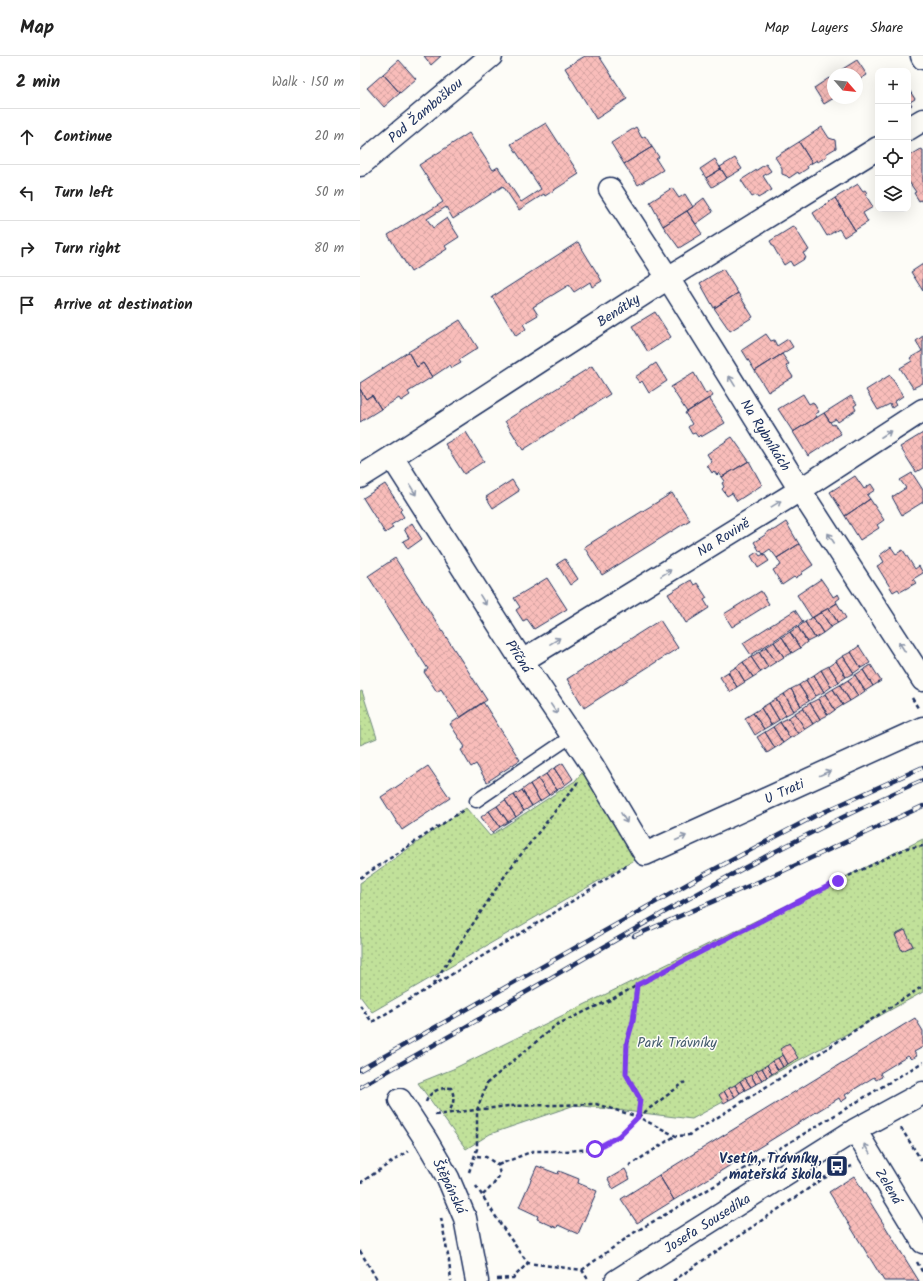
<!DOCTYPE html>
<html lang="en">
<head>
<meta charset="utf-8">
<style>
  :root { --surface:#fff; --page:#f6f6f6; --text:#222; --muted:#767676; --line:#e0e0e0 }
  body { margin:0; font-family:Kalam,sans-serif; background:var(--page); color:var(--text) }
  .controls { position:absolute; right:12px; top:12px; display:grid; overflow:hidden; border-radius:8px; box-shadow:0 4px 16px #0002 }
  .controls button { width:36px; height:36px; display:grid; place-items:center; padding:0; border:0; border-bottom:1px solid var(--line); background:var(--surface); color:var(--text); font:20px sans-serif }
  .compass { position:absolute; left:467px; top:12px; width:36px; height:36px; border-radius:50%; background:var(--surface); box-shadow:0 4px 16px #0002; rotate:118deg }
  .stop { position:absolute; width:12px; height:12px; margin:-9px; border:3px solid #7c3aed; border-radius:50%; background:#fff }
  .stop.end { background:#7c3aed; border-color:#fff; box-shadow:0 1px 4px #0008 }
  .list { margin:0; padding:0; list-style:none }
  h2 { display:flex; justify-content:space-between; align-items:center; height:52px; margin:0; padding:0 16px; font-size:17px }
  h2 small { font-size:13px; font-weight:400; color:var(--muted) }
  .list li { display:grid; grid-template-columns:26px 1fr auto; gap:12px; align-items:center; box-sizing:border-box; height:56px; padding:0 16px; border-top:1px solid var(--line) }
  .list b { display:block; font-size:15px; white-space:nowrap }
  .list em { font-size:13px; font-style:normal; color:var(--muted) }
  .icon { flex:none; width:22px; height:22px; fill:none; stroke:currentColor; stroke-width:2; stroke-linecap:round; stroke-linejoin:round }
  .map { position:relative; flex:none; width:563px; height:1225px; overflow:hidden }
  header { display:flex; align-items:center; gap:24px; box-sizing:border-box; height:56px; padding:0 20px; background:var(--surface); border-bottom:1px solid var(--line) }
  header strong { font-size:19px }
  nav { display:flex; gap:22px; margin-inline-start:auto; font-size:14px }
  main { display:flex }
  aside { flex:1; background:var(--surface) }
  .map>svg:first-child { display:block }
</style>
</head>
<body>
<header>
<strong>Map</strong>
<nav><a>Map</a><a>Layers</a><a>Share</a></nav>
</header>
<main>
<aside>
<h2>2 min<small>Walk · 150 m</small></h2>
<ul class="list">
<li><svg class="icon" aria-label="ahead" viewBox="0 0 24 24"><path d="M12 20V5M6 11l6-6 6 6"/></svg><div><b>Continue</b></div><em>20 m</em></li>
<li><svg class="icon" aria-label="left" viewBox="0 0 24 24"><path d="M17 20v-9H6M10 6l-5 5 5 5"/></svg><div><b>Turn left</b></div><em>50 m</em></li>
<li><svg class="icon" aria-label="right" viewBox="0 0 24 24"><path d="M7 20v-9h11M14 6l5 5-5 5"/></svg><div><b>Turn right</b></div><em>80 m</em></li>
<li><svg class="icon" aria-label="arrive" viewBox="0 0 24 24"><path d="M6 21V4h12l-3 4 3 4H6"/></svg><div><b>Arrive at destination</b></div></li>
</ul>
</aside>
<div class="map">
<svg width="563" height="1225" viewBox="0 0 563 1225">
  <defs>
    <pattern id="park-dots" width="8" height="8" patternUnits="userSpaceOnUse"><rect width="8" height="8" fill="#c1e19a"/><path d="M2 2h.1M6 6h.1" fill="none" stroke="#a5c187" stroke-width="1.8" stroke-linecap="round"/></pattern>
    <pattern id="building-cross-hatch" width="8" height="8" patternUnits="userSpaceOnUse"><rect width="8" height="8" fill="#f9bdba"/><path d="M0 0l8 8M0 8l8-8" fill="none" stroke="#d5a3a2"/></pattern>
  </defs>
  <rect width="100%" height="100%" fill="#fdfcf7"/>
  <filter id="ink" filterUnits="userSpaceOnUse"><feTurbulence type="fractalNoise" baseFrequency=".025" numOctaves="2"/><feDisplacementMap in="SourceGraphic" scale="8" xChannelSelector="R" yChannelSelector="G"/><feConvolveMatrix kernelMatrix="1 2 1 2 8 2 1 2 1" color-interpolation-filters="sRGB"/></filter>
  <g filter="url(#ink)">
    <!-- park -->
    <path fill="url(#park-dots)" stroke="#6e887c" d="M2,635l15,47 -17,7v-53z
      M230,707l55,91 -273,158 -12,-16v-113l106,-75 24,28 85,-55z
      M563,783v153l-231,127 -117,-14 -85,29 -24,15 -48,-66 35,-14z"/>
    <!-- building -->
    <path fill="url(#building-cross-hatch)" stroke="#1b2f5e" d="M64,0h17l-10,9z
      M225,0h14l28,43 -31,20 -31,-51z
      M39,4l17,19 -16,14 -17,-19z
      M497,4l10,15 -10,6v-7h-14l-2,-4z
      M23,18l17,19 -16,14 -17,-19z
      M469,22l4,6 1,14 -10,6 -10,-16z
      M548,32l7,11 -5,3 2,3 -4,3z
      M186,67l33,51 -34,22 -1,-2 -25,16 -16,-24 -50,33 -7,-12 -19,12 6,9 14,-10 12,19 -14,9 2,3 -36,23 -23,-37 35,-22 1,1 19,-12 -24,-37 50,-32 24,37 5,-3 23,35 20,-13 -30,-45z
      M276,71l6,11 3,-2 7,11 -28,17 -13,-21z
      M462,71l7,11 6,2 1,8 -10,6 1,2 -9,6 -1,-2 -5,3 -13,-21z
      M439,86l13,21 -5,3 1,2 -9,6 -1,-2 -9,6 -2,-2 -5,-2v-6l-7,-11z
      M292,91l7,10 -3,2 7,11 -25,15 -14,-21z
      M561,93l2,1v53l-2,-3 -2,1 -5,-8 2,-1 -7,-10 -1,1v-26z
      M375,102l7,11 -15,9 -7,-11z
      M355,103l6,10 -15,9 -6,-9z
      M406,108l5,7 -8,5 9,14 -14,8 -2,-3 -4,2 -11,-17z
      M361,113l6,9 -15,9 -6,-9z
      M498,128l5,7 2,-1 2,3 -2,1 8,13 -10,6 5,9 -13,8 -20,-32z
      M312,132l7,10 6,-4 8,13 -30,19 -13,-24z
      M344,142l9,14 -17,12 -9,-13z
      M475,142l20,32 -11,7 -5,-8 -12,7 -14,-23z
      M327,155l15,23 -23,14 -16,-22z
      M434,170l15,24 -6,3 3,5 -13,8 -3,-5 -6,4 -14,-24z
      M218,186l24,39 -10,6 -2,-5 -16,10 -5,-7 -36,22 5,8 -15,9 3,5 -10,7 -24,-39z
      M563,208v27l-12,-19z
      M363,213l15,24 -24,15 -14,-25z
      M378,237l15,24 -23,14 -16,-23z
      M295,256l16,25 -23,15 -16,-26z
      M100,264l18,28 -19,12 2,3 -9,5 -2,-3 -18,12 -9,-14 -6,4 -9,-15z
      M406,278l5,7 3,-1 3,6 11,-7 5,8 -38,24 -13,-21z
      M563,280v47l-10,5 -13,-20 12,-7 -2,-3 12,-7 -6,-10z
      M48,296l9,15 6,-4 9,14 -24,15 2,3 -9,6 -2,-3 -18,11 -9,-14 -6,4 -6,-10v-6z
      M422,298l7,10 -3,2 7,11 -25,15 -13,-21z
      M296,307l11,18 -18,12 -7,-12 -2,2 -5,-6z
      M232,310l18,28 -87,56 -18,-29z
      M334,317l12,21 4,-3 3,5 -26,16 -16,-25z
      M530,319l13,21 -9,6 2,3 -4,3 -2,-4 -12,6 -12,-20z
      M0,333l6,10 6,-4 9,14 -21,13z
      M443,338l6,10 4,-2 6,10 -4,2 2,3 -24,15 -15,-23z
      M491,340l6,8 -3,2 2,4 -18,12 -2,-3 -6,3 -6,-9z
      M349,342l16,25 -24,14 -1,-2 -2,2 -3,-4 -3,1 -4,-7 4,-3 -7,-11z
      M464,357l8,12 2,-1 7,10 -7,4v1l-26,17 -15,-24z
      M106,376l18,29 -20,13 -19,-30z
      M563,377v35l-7,4 -16,-25z
      M372,381l17,24 -27,16 -3,-4 -2,2 -3,-4 -2,2 -5,-8 5,-3 -5,-8z
      M389,405l13,24 -25,16 -5,-8 -5,3 -5,-7 2,-2 -2,-4 3,-2 -3,-4z
      M552,417l11,17v12l-21,13 -10,-18 14,-9 -6,-8z
      M495,420l9,13 7,-5 4,6 -8,5 3,4 -25,17 -15,-24z
      M152,424l7,11 -26,17 -7,-11z
      M25,428l17,25 -2,2 4,6 -13,8 2,3 -8,5 -22,-35z
      M312,437l18,27 -88,55 -18,-28z
      M510,443l14,21 -7,5 2,3 -19,12 -15,-24z
      M426,466l13,22 -22,14 -7,-9 -7,5 -2,-3 -1,1 -6,-10 11,-7 3,-4 6,-1z
      M52,467l10,16 -14,10 -5,-8 6,-3 -5,-9z
      M439,488l14,21 -12,8 1,1 -7,4 -1,-1 -12,8 -9,-15 8,-5 -4,-7z
      M531,491l5,7 7,-4 12,19 4,-3 4,7 -10,6 3,4 -16,9 -2,-3 -5,3 -16,-26 7,-4 -4,-7z
      M397,496l3,4 4,-2 5,7 -11,7 -7,-12z
      M35,502l92,142 -27,18 -19,-29 -4,3 -13,-20 4,-3 -60,-93z
      M205,503l13,20 -8,6 -13,-21z
      M187,522l20,31 -33,20 -7,-10 -4,2 -7,-11 4,-3 -6,-9z
      M461,523l11,16 1,2 5,-3 2,4 -4,3 1,2 -25,15 -15,-23z
      M331,524l3,5 3,-2 10,15 -3,2 5,8 -23,15 -18,-29z
      M401,535l8,13 -37,23 -8,-13z
      M477,547l9,15 -8,5 -9,-15z
      M469,552l9,15 -7,4 -10,-15z
      M435,554l8,12 -52,33 -8,-12z
      M461,556l10,15 -8,6 -10,-16z
      M453,561l10,16 -8,5 -10,-16z
      M300,564l18,28 -94,60 -17,-29z
      M445,566l10,16 -8,4 -9,-15z
      M438,571l9,15 -7,6 -10,-16z
      M430,576l10,16 -8,5 -10,-16z
      M422,581l10,16 -8,4 -10,-15z
      M414,586l10,15 -8,5 -10,-15z
      M499,590l11,17 -9,5 -10,-16z
      M406,591l10,15 -8,5 -9,-15z
      M399,596l9,15 -7,5 -10,-15z
      M491,596l10,16 -7,5 -11,-17z
      M483,600l11,17 -8,4 -10,-16z
      M391,601l10,15 -8,5 -10,-15z
      M476,605l10,16 -7,5 -10,-16z
      M383,606l10,15 -8,5 -9,-15z
      M511,609l10,16 -8,5 -10,-16z
      M469,610l10,16 -8,5 -10,-17z
      M376,611l9,15 -8,5 -9,-15z
      M461,614l10,17 -7,5 -10,-17z
      M503,614l10,16 -8,5 -10,-16z
      M368,616l9,15 -7,5 -10,-15z
      M454,619l10,17 -8,4 -10,-16z
      M495,619l10,16 -7,5 -10,-16z
      M446,624l10,16 -7,5 -10,-16z
      M488,624l10,16 -8,5 -10,-16z
      M439,629l10,16 -8,5 -10,-17z
      M480,629l10,16 -7,4 -10,-16z
      M431,633l10,17 -7,5 -10,-17z
      M473,633l10,16 -8,5 -10,-16z
      M424,638l10,17 -8,4 -10,-16z
      M465,638l10,16 -7,5 -10,-16z
      M416,643l10,16 -7,5 -10,-17z
      M458,643l10,16 -8,4 -10,-16z
      M123,646l37,58 -33,22 -11,-18 -5,3 -10,-17 4,-3 -15,-23z
      M409,647l10,17 -8,5 -10,-17z
      M450,647l10,16 -7,5 -10,-16z
      M401,652l10,17 -7,4 -11,-16z
      M443,652l10,16 -8,5 -10,-16z
      M393,657l11,16 -9,6 -10,-17z
      M435,657l10,16 -7,5 -10,-16z
      M428,662l10,16 -8,4 -10,-16z
      M420,666l10,16 -7,5 -10,-16z
      M413,671l10,16 -8,5 -10,-16z
      M405,676l10,16 -8,5 -10,-16z
      M203,707l10,16 -8,6 -11,-17z
      M68,710l22,32 -48,32 -21,-33z
      M194,712l11,17 -8,5 -11,-16z
      M186,718l11,16 -8,5 -11,-16z
      M178,723l11,16 -9,6 -10,-17z
      M170,728l10,17 -8,5 -10,-16z
      M162,734l10,16 -8,5 -10,-16z
      M154,739l10,16 -8,6 -11,-17z
      M145,744l11,17 -8,5 -11,-16z
      M137,750l11,16 -8,5 -11,-16z
      M129,755l11,16 -8,6 -11,-16z
      M545,874l8,16 -11,5 -7,-16z
      M555,962l8,13v16l-9,5 3,4 -6,3 -3,-3 -28,17 2,4 -6,3 -2,-3 -29,18 2,3 -6,4 -2,-4 -165,102 -15,-25z
      M429,987l9,15 -10,6 -8,-15z
      M423,999l5,9 -5,3 -5,-9z
      M418,1002l5,9 -5,3 -6,-9z
      M412,1005l6,9 -6,4 -5,-9z
      M407,1009l5,9 -5,3 -5,-9z
      M402,1012l5,9 -5,3 -6,-9z
      M396,1015l6,9 -6,4 -5,-9z
      M391,1019l5,9 -5,3 -6,-9z
      M385,1022l6,9 -6,3 -5,-9z
      M380,1025l5,9 -5,3 -5,-8z
      M375,1029l5,8 -5,4 -6,-9z
      M369,1032l6,9 -6,3 -5,-9z
      M364,1035l5,9 -5,3 -5,-8z
      M177,1110l21,8 1,-3 20,8 -1,4 19,8 -19,43 -20,-9 -1,3 -20,-9 1,-3 -19,-9z
      M265,1113l5,10 -17,10 -5,-10z
      M299,1119l15,25 -37,23 -16,-24z
      M494,1120l65,105h-35l-55,-89z"/>
    <g fill="none" stroke-linecap="round" stroke-linejoin="round">
      <!-- lane casing -->
      <g stroke="#1b2f5e" stroke-width="15">
        <path id="lane" d="M116,745l96,-65"/>
      </g>
      <!-- street casing -->
      <g stroke="#1b2f5e" stroke-width="25">
        <path id="street" d="M562,0l1,2
          M548,73l15,-9
          M0,109l131,-109
          M250,133l58,89 132,212 123,190
          M32,401l130,204 70,104 53,89 278,-126
          M0,421l32,-20 276,-179 210,-130
          M162,605l278,-171 123,-80
          M40,1044l26,40 22,38 17,40 12,63
          M495,1074l68,112
          M256,1225l239,-151 68,-37"/>
      </g>
      <!-- path -->
      <path stroke="#1b2f5e" stroke-width="2.5" stroke-dasharray="4 3" stroke-linecap="butt" d="M552,642l6,10
        M0,822l105,-69
        M73,928l75,-113 70,-89
        M277,929l-4,36 -6,21 -1,31 14,26 -2,17
        M0,949l12,17 174,-104 82,-53
        M66,1046c3,-10 14,-15 25,-14 4,9 3,15 -2,24
        M75,1059l73,-9 88,-2 42,13 38,19 13,-1 125,-78 109,-71
        M541,1072l22,35
        M117,1100l9,1 12,8 2,10 -7,10 -11,11
        M138,1109l35,-14h31l31,-2 24,-13 19,-19 47,-35
        M269,1110l46,-30
        M109,1116l8,-23v-39l10,-27 69,-58 54,-25 73,-39 155,-80 69,-33 16,-2
        M0,1127l48,-32
        M116,1130l31,48 21,29 54,7 7,11
        M81,1162l8,43 2,20
        M0,1195l18,30
        M557,1206l6,11
        M222,1214l53,-38 162,-94 126,-76
        M137,1223l16,-1 15,-15
        M313,1225l151,-103 28,-12"/>
      <!-- lane -->
      <use href="#lane" stroke="#fdfcf7" stroke-width="12"/>
      <!-- street -->
      <use href="#street" stroke="#fdfcf7" stroke-width="22"/>
      <!-- rail casing -->
      <g stroke="#1b2f5e" stroke-width="4.5">
        <path id="rail" d="M274,880l149,-65 140,-65
          M0,1014l338,-192 62,-33 55,-29 108,-49
          M0,1031c68,-39 136,-77 204,-117 117,-68 235,-136 359,-190"/>
      </g>
      <!-- rail -->
      <use href="#rail" stroke="#fdfcf7" stroke-width="3" stroke-dasharray="9" stroke-linecap="butt"/>
    </g>
    <!-- one-way arrows -->
    <defs><path id="oneway-shaft" d="M-6 0H5M1.5-3L5.5 0L1.5 3" fill="none" stroke-width="1.6" stroke-linecap="round" stroke-linejoin="round"/></defs>
    <g stroke="#8c96aa">
      <use href="#oneway-shaft" transform="translate(372 325) rotate(-122)"/>
      <use href="#oneway-shaft" transform="translate(526 378) rotate(-33)"/>
      <use href="#oneway-shaft" transform="translate(53 434) rotate(58)"/>
      <use href="#oneway-shaft" transform="translate(416 448) rotate(-32)"/>
      <use href="#oneway-shaft" transform="translate(471 482) rotate(-123)"/>
      <use href="#oneway-shaft" transform="translate(306 517) rotate(-32)"/>
      <use href="#oneway-shaft" transform="translate(123 544) rotate(58)"/>
      <use href="#oneway-shaft" transform="translate(195 585) rotate(-32)"/>
      <use href="#oneway-shaft" transform="translate(542 591) rotate(-123)"/>
      <use href="#oneway-shaft" transform="translate(194 653) rotate(56)"/>
      <use href="#oneway-shaft" transform="translate(465 717) rotate(-24)"/>
      <use href="#oneway-shaft" transform="translate(264 762) rotate(59)"/>
      <use href="#oneway-shaft" transform="translate(321 782) rotate(-24)"/>
      <use href="#oneway-shaft" transform="translate(507 1093) rotate(-121)"/>
    </g>
  </g>
  <g fill="none" stroke-linecap="round" stroke-linejoin="round" filter="url(#ink)">
    <!-- route -->
    <path stroke="#7c3aed" stroke-width="5" d="M235,1093l24,-13 19,-19 2,-18 -14,-25 1,-32 6,-21 4,-36 201,-104"/>
  </g>
  <!-- icons -->
  <defs>
    <g id="bus-square" transform="scale(1.15)"><rect x="-9" y="-9" width="18" height="18" rx="4" fill="#1b2f5e" stroke="#fdfcf7"/><path d="M-5-6H5V4H4V6H2V4H-2V6H-4V4H-5ZM-3.5-4V0h7V-4ZM-3.5 1.2v1.5H-2V1.2ZM2 1.2v1.5H3.5V1.2Z" fill="#fff"/></g>
  </defs>
  <g fill-rule="evenodd">
    <use href="#bus-square" x="477" y="1110"/>
  </g>
  <g text-anchor="middle" stroke-width="3" stroke-linejoin="round" paint-order="stroke">
    <!-- street labels -->
    <g font-size="14" fill="#1b2f5e" stroke="#fdfcf7">
      <text transform="translate(65 54) rotate(-40)" y="5">Pod Žamboškou</text>
      <text transform="translate(258 254) rotate(-33)" y="5">Benátky</text>
      <text transform="translate(406 379) rotate(58)" y="5">Na Rybníkách</text>
      <text transform="translate(363 481) rotate(-32)" y="5">Na Rovině</text>
      <text transform="translate(159 600) rotate(57)" y="5">Příčná</text>
      <text transform="translate(424 735) rotate(-24)" y="5">U Trati</text>
      <text transform="translate(90 1130) rotate(64)" y="5">Štěpánská</text>
      <text transform="translate(529 1130) rotate(59)" y="5">Zelená</text>
      <text transform="translate(347 1167) rotate(-32)" y="5">Josefa Sousedíka</text>
    </g>
    <!-- park labels -->
    <g font-size="14" fill="#445c6d" stroke="#fdfcf7">
      <text x="317" y="991">Park Trávníky</text>
    </g>
    <!-- poi labels -->
    <g font-size="14" font-weight="bold" fill="#1b2f5e" stroke="#fdfcf7" text-anchor="end">
      <text x="462" y="1107">Vsetín, Trávníky,<tspan x="462" dy="16">mateřská škola</tspan></text>
    </g>
  </g>
</svg>
<div class="controls">
<button>+</button>
<button>−</button>
<button><svg class="icon" aria-label="locate" viewBox="0 0 24 24"><circle cx="12" cy="12" r="6"/><path d="M12 2v4M12 18v4M2 12h4M18 12h4"/></svg></button>
<button><svg class="icon" aria-label="layers" viewBox="0 0 24 24"><path d="M12 4l9 5-9 5-9-5zM3 14l9 5 9-5"/></svg></button>
</div>
<svg class="compass" viewBox="-18 -18 36 36"><path d="M0-13l5 13h-10z" fill="#e53935"/><path d="M0 13l5-13h-10z" fill="#767676"/></svg>
<div class="stop" style="left:235px;top:1093px"></div>
<div class="stop end" style="left:478px;top:825px"></div>
</div>
</main>
</body>
</html>
